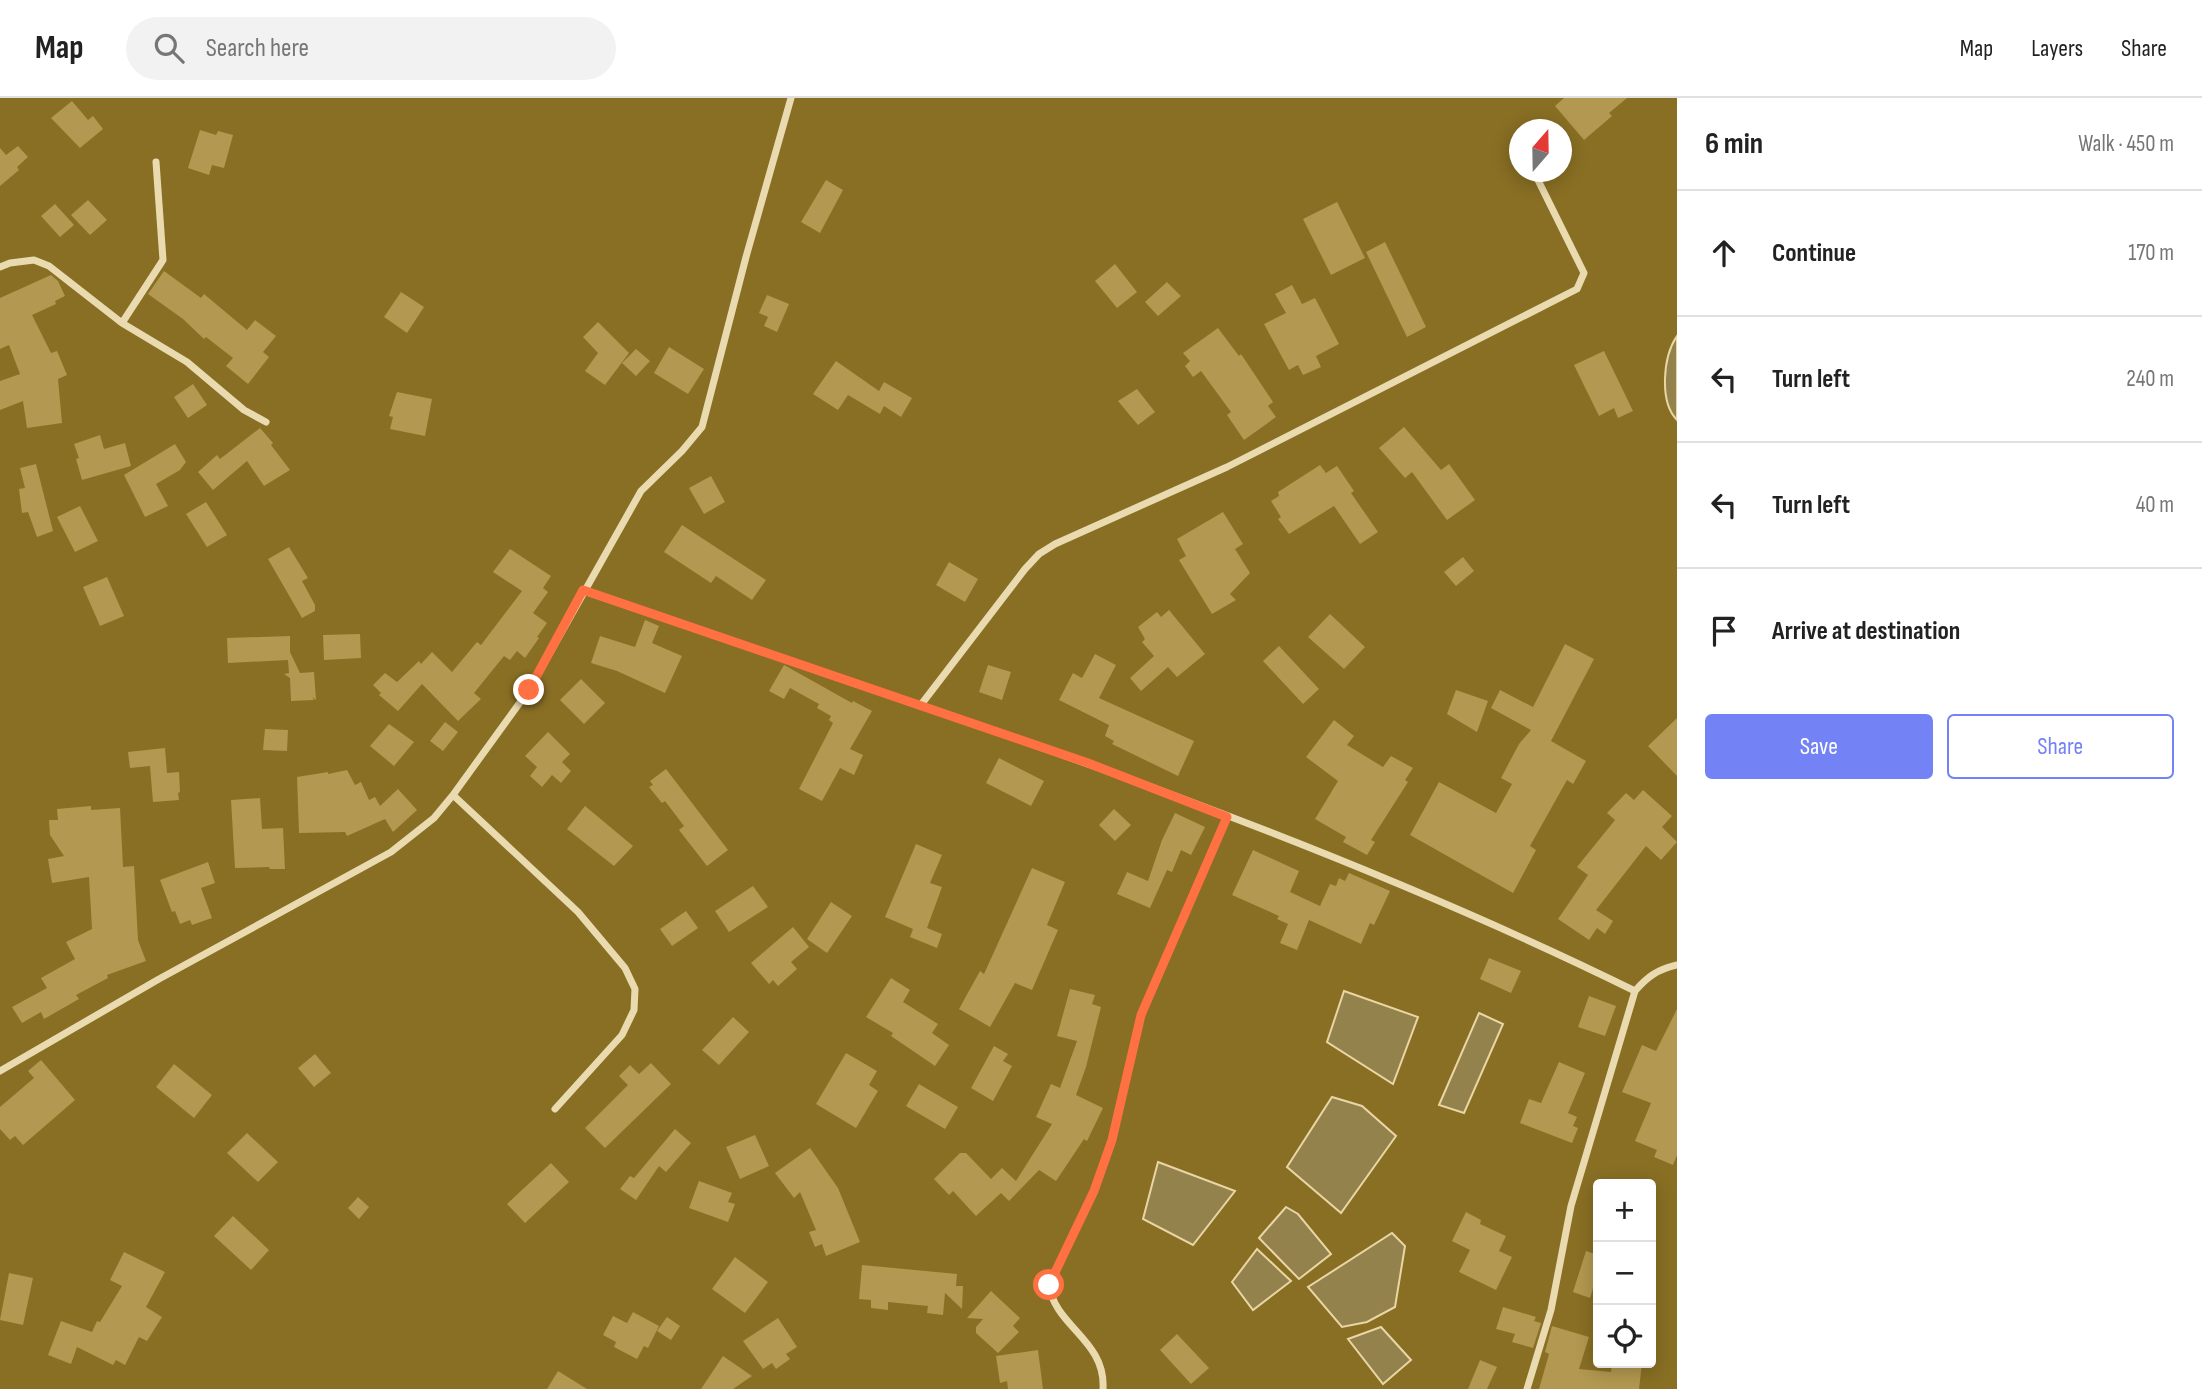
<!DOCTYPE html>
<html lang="en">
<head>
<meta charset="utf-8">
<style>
  :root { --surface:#fff; --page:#f2f2f2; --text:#222; --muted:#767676; --line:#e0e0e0; --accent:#7382f4 }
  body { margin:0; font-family:"Sofia Sans Condensed",sans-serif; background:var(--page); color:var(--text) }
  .controls { position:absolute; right:21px; bottom:21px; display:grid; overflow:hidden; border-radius:7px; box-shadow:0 4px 18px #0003 }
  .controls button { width:63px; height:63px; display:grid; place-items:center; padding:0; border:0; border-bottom:2px solid var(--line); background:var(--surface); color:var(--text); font:35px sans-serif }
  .compass { position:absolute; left:1509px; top:21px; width:63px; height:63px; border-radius:50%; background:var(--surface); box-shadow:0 4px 18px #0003; rotate:20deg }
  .stop { position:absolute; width:21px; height:21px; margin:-16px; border:5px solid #ff7043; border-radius:50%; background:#fff }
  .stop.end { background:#ff7043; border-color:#fff; box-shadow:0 2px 7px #0008 }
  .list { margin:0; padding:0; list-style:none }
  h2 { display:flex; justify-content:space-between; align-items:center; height:91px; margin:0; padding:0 28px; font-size:30px }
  h2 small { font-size:23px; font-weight:400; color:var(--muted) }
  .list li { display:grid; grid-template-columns:46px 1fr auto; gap:21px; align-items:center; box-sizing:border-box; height:126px; padding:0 28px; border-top:2px solid var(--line) }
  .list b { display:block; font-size:26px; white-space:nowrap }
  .list em { font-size:23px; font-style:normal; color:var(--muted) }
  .actions { display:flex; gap:14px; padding:21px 28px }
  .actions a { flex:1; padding:16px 0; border:2px solid var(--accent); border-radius:7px; text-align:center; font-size:24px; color:var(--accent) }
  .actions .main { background:var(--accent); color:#fff }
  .icon { flex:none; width:38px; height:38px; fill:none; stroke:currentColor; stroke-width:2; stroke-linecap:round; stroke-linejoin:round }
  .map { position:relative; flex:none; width:1677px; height:1291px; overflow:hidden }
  header { display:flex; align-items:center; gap:42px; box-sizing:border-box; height:98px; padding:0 35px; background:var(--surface); border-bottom:2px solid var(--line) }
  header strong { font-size:33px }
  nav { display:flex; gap:38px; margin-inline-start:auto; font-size:24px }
  .search { width:490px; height:63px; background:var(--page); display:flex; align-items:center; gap:18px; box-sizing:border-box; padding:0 24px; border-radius:38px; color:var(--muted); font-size:26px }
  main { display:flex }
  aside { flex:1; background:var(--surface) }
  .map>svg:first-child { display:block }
</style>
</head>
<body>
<header>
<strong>Map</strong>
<div class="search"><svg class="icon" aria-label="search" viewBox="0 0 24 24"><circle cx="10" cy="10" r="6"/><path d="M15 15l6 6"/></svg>Search here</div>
<nav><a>Map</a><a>Layers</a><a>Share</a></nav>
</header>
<main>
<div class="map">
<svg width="1677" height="1291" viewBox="0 0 1677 1291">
  <rect width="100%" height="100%" fill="#896f24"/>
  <!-- water -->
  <path fill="#94824d" stroke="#ead6a4" stroke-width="2" d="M1677,238v84c-18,-18 -14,-64 0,-84z
    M1344,893l74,26 -25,67 -66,-42z
    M1479,915l24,11 -39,89 -25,-8z
    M1332,999l30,9 34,30 -55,77 -54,-46z
    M1158,1064l77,29 -42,54 -50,-26z
    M1286,1109l12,7 33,40 -32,25 -40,-41z
    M1392,1135l13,13 -10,61 -28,15 -25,5 -34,-40z
    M1257,1151l34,32 -38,29 -21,-28z
    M1381,1229l30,33 -28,24 -35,-45z"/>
  <!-- building -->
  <path fill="#b29850" d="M1564,0h63l-18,15 3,3 -28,24 -29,-34z
    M72,3l16,19 5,-4 10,13 -23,19 -29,-30z
    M200,32l16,5 2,-4 15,4 -9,33 -12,-3 -3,10 -21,-7z
    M18,48l10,11 -11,10 2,3 -19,16v-38l6,7z
    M826,82l17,10 -23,43 -19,-11z
    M88,102l19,20 -17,15 -19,-20z
    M1337,104l28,56 -34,17 -28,-56z
    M55,106l19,21 -14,12 -19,-21z
    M1385,144l41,85 -19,10 -41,-85z
    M1115,166l22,28 -20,16 -22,-27z
    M164,173l37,27 3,-4 43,36 8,-10 21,16 -13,16 6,5 -21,27 -22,-18 7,-8 -27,-21 -2,2 -21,-20 -35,-25z
    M51,177l7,6 7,15 -10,5 1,3 -24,11 19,38 6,-2 10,24 -9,4 4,44 -35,5 -4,-27 -23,9v-29l20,-7 -11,-29 -9,4v-51z
    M1167,184l14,14 -23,20 -13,-14z
    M1292,187l10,19 13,-6 24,46 -23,12 5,11 -18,8 -5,-10 -9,5 -25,-46 22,-11 -11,-19z
    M401,194l23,15 -17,26 -23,-16z
    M767,197l22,9 -12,28 -13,-6 4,-9 -9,-4z
    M598,224l31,31 -24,32 -20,-14 13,-18 -15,-16z
    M1218,230l21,28 2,-2 32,48 -5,4 8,11 -32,23 -17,-25 4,-3 -30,-41 -8,6 -8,-11 5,-5 -7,-8z
    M669,249l35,22 -16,25 -34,-21z
    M636,251l14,12 -14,15 -14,-13z
    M1604,253l29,60 -15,7 -4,-10 -15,8 -25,-51z
    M836,263l43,30 5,-9 28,16 -11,19 -17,-11 -4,8 -32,-19 -10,15 -25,-16z
    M193,286l14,21 -19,13 -14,-21z
    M1137,291l18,23 -17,13 -20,-24z
    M397,294l35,7 -7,37 -35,-7 3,-12 -4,-1z
    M1404,329l37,43 8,-6 26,36 -28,20 -35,-48 -7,6 -26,-30z
    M260,330l13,15 -2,2 19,25 -26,16 -17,-25 -34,29 -15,-18 19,-17 3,4z
    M100,337l4,14 21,-6 6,23 -49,14 -6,-21 3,-1 -5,-14z
    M175,346l11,18 -6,8 -24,14 12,22 -23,11 -21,-42z
    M36,366l17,67 -16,6 -9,-25 -6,1 -3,-24 6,-1 -5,-20z
    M1320,367l6,8 11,-7 17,25 -3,2 27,39 -18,12 -26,-38 -45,28 -11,-15 3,-2 -10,-16 8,-5 -1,-4z
    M711,378l14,26 -21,12 -15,-26z
    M206,404l21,33 -20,12 -21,-33z
    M80,408l18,35 -23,11 -18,-35z
    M1223,414l20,32 -8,5 15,24 -20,21 6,6 -24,14 -33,-54 7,-4 -9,-17z
    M682,427l84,55 -14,20 -36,-24 -5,7 -47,-31z
    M289,449l19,31 -6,3 13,24v6l-13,7 -34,-59z
    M510,451l41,27 -8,12 5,4 -15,21 14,10 -10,14 2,1 -14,20 -8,-7 -7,9 -6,-4 -30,37 7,6 -23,22 -36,-37 -24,27 -19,-16 2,-2 -8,-8 12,-12 12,9 22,-21 2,3 11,-12 20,20 25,-30 4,3 41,-54 -29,-19z
    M1463,459l11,14 -18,15 -12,-14z
    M949,464l29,17 -13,23 -29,-17z
    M107,479l17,39 -24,10 -17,-39z
    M1169,512l36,44 -28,23 -9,-10 -27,24 -11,-13 24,-22 -12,-14 3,-3 -7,-12 19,-15 4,5z
    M1330,516l35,33 -21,22 -36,-32z
    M645,522l14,6 -7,17 30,13 -17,37 -48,-22 -26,-8 9,-27 35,11z
    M360,536l1,24 -37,2 -1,-25z
    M290,538v16l10,21 14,-1 2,28 -4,-3 2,3 -23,1 -1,-23 -6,-4 5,-1 -1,-13 -60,3 -1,-25z
    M1565,546l29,15 -43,82 35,20 -13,23 -6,-4 -37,66 6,4 -23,43 -103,-58 29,-53 57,31 16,-29 -11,-6 18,-34 12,-14 -40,-22 9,-18 33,17z
    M1279,548l40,43 -16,15 -40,-43z
    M1095,556l21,11 -17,33 95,43 -16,35 -66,-32 2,-3 -9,-5 4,-11 -50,-25 14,-27 9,5z
    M784,567l68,38 1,-2 19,10 -22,38 13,6 -9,20 -14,-7 -18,33 -23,-12 34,-66 -4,-3 2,-4 -14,-8 2,-4 -29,-16 -6,11 -15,-8z
    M988,567l23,7 -9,28 -23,-8z
    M581,581l24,24 -21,21 -24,-24z
    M1456,592l32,11 -11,31 -30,-18z
    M1677,620v58l-29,-30z
    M1334,622l20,16 -7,9 36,22 8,-11 22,12 -8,12 3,2 -37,58 4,2 -8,13 -24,-13 3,-5 -31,-18 23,-38 -32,-24z
    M445,624l13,10 -15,19 -13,-10z
    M389,626l25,18 -20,24 -24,-20z
    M265,631l23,1 -1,21 -24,-1z
    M548,634l22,22 -8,8 9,9 -10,12 -9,-8 -10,12 -12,-11 7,-9 -12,-11z
    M165,650l2,25 12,-1 1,20 -2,1 1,7 -26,2 -3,-36 -20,2 -2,-16z
    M999,660l45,23 -13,25 -45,-23z
    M666,671l62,81 -21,16 -28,-36 5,-4 -19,-25 -3,2 -13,-16 4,-2 -3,-4z
    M347,672l8,15 6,-3 8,18 6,-3 5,9 18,-17 19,21 -24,22 -8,-13 -38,17 -2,-4 -46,1 -2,-56 31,-5v2z
    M1643,692l29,26 -10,11 15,15 -16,18 -15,-14 -50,64 17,11 -8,13 -8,-6 -8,12 -31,-21 30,-44 -11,-8 38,-47 -8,-7 19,-20 8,7z
    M260,700l2,31 21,-1 2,41h-15l-1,-2 -34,1 -4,-68z
    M91,708v4l29,-2 3,59 11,-1 4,74 8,21 -39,14 1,3 -32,17 3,4 -35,20 -3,-7 -19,11 -10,-16 35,-19 -6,-10 34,-19 -9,-17 26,-13 -3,-52 -37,6 -4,-24 16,-3 -14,-21 -1,-15h9l-1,-11z
    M585,708l48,40 -19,20 -47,-37z
    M1114,711l17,16 -16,16 -16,-16z
    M1175,715l30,14 -14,28 -10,-5 -9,22 -5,-2 -17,38 -33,-14 10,-22 21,9 14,-41z
    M916,746l26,11 -12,28 12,4 -15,41 15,6 -5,14 -27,-11 3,-8 -28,-12z
    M1253,752l46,21 -9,21 30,14 10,-22 6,2 3,-8 6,3 4,-8 41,18 -16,34 -4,-2 -9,21 -52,-24 -12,30 -17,-7 8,-19 -11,-5 2,-3 -47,-21z
    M208,764l7,21 -14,5 11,30 -20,7 -2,-5 -10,4 -5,-13 -3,1 -12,-32z
    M1032,770l33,14 -18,43 11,5 -26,60 -17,-7 -25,44 -31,-18 21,-38 4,3z
    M753,788l15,21 -39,25 -14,-21z
    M831,804l21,14 -25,37 -20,-14z
    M686,813l12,17 -26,18 -12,-17z
    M793,829l16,20 -18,15 6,7 -19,17 -5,-6 -4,4 -18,-21z
    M1489,860l32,13 -10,22 -31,-14z
    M891,880l19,12 -7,12 35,22 -6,9 17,12 -14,21 -44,-30 2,-3 -27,-16z
    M1070,891l25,6 -3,9 9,3 -15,60 -10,28 27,13 -16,33 -3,-2 -28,42 -17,-11 -30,31 -8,-8 -25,23 -23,-25 -4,4 -15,-16 26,-26h6l25,26 11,-11 14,13 36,-57 -16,-7 15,-33 9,4 17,-47 -20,-5z
    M1589,898l27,10 -11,30 -27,-9z
    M1677,911v146l-4,10 -19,-8 3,-7 -22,-9 16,-38 -29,-11 20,-47 14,6z
    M733,919l16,15 -30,33 -17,-15z
    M994,948l14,8 -5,7 9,5 -19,35 -22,-13z
    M846,955l31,18 -8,14 9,6 -22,37 -40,-24z
    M315,956l16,19 -17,14 -16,-19z
    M41,962l34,40 -52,45 -8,-9 -5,4 -10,-11v-22l34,-29 -6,-7z
    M1559,964l26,11 -17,40 9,4 -4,9 5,2 -6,15 -52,-20 9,-24 12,4z
    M651,965l20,21 -66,64 -20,-20 43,-43 -9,-9 11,-11 9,9z
    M174,966l38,31 -18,23 -38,-31z
    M919,986l39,23 -13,22 -39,-23z
    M675,1031l16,14 -25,29 -7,-6 -23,34 -16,-11 10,-13 4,2z
    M247,1035l31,29 -20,20 -31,-29z
    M755,1037l14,31 -29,13 -14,-32z
    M810,1050l28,40 22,54 -34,14 -4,-12 -7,3 -6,-15 7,-2 -16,-38 -6,6 -19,-25z
    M551,1065l18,19 -44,41 -18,-19z
    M699,1083l33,12 -4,9 7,2 -7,18 -39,-14z
    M358,1099l11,10 -10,12 -11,-11z
    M1466,1114l15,8 -1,4 26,12 -7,15 13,6 -16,33 -37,-18 11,-22 -18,-9z
    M233,1118l36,34 -18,20 -37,-34z
    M1586,1153l12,4v17l-8,26 -17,-6z
    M124,1154l41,20 -19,35 16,10 -15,24 -8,-4 -14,28 -9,-5 -3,5 -36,-18 -6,17 -23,-9 13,-34 31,11 5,-11 3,1 22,-36 -12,-6z
    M735,1159l33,25 -23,31 -33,-24z
    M862,1167l95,9 -1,12h7l-1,23 -17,-16 -2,22 -16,-2 1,-7 -40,-4v8l-17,-2v-8l-12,-1z
    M9,1175l24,5 -10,47 -23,-5z
    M991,1193l29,27 -7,8 6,6 -21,21 -22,-20v-6l7,-8 -16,-1z
    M1503,1209l33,10 -2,4 7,2 -8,25 -21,-6 3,-8 -19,-5z
    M633,1214l26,14 -11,22 -4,-2 -7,13 -23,-12 2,-5 -13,-7 10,-19 14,7z
    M667,1219l13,9 -9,14 -14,-9z
    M778,1220l19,29 -11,7 4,5 -14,10 -4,-6 -9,6 -20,-28z
    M1552,1228l37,11 -10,32 32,3 1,-9h30l-3,26h-100l10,-35 -4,-2z
    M1177,1236l32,34 -18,16 -31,-34z
    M1038,1252l5,39h-35l-1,-8 -7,2 -4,-27z
    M723,1258l29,20 -19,13h-32z
    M1480,1262l17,7 -10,22h-19z
    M558,1273l29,18h-40z"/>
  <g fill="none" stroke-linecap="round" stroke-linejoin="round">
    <!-- minor -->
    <path stroke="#eadab0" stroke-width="7" d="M0,169l10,-4 24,-3 15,6 73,57 65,39 57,48 22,12
      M122,225l41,-63 -7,-98
      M584,493c354,121 714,234 1051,400 13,-15 22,-21 42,-26
      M920,608l105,-137 14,-15 16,-10 172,-77 350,-178 7,-16 -50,-101
      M453,697l125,117 47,56 10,21 -1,21 -12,25 -67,74
      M0,973l159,-92 232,-127 43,-34 19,-23 76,-105 112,-199 41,-40 20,-24 44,-170 45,-159
      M1103,1291c3,-49 -48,-62 -54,-104l45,-94 18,-51 29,-125 86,-198
      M1527,1291l24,-79 20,-104 64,-215"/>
  </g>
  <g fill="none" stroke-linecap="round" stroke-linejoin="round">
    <!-- route -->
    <path stroke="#ff7043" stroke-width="9" d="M529,592l54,-100 505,173 139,54 -86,198 -29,125 -18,51 -45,94"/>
  </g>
</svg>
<div class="controls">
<button>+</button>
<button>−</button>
<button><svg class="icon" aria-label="locate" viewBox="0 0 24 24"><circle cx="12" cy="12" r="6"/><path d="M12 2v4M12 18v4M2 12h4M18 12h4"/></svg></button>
</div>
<svg class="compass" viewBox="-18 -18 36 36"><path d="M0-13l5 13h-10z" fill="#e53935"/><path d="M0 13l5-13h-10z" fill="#767676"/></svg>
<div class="stop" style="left:1049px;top:1187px"></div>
<div class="stop end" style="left:529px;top:592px"></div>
</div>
<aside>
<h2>6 min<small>Walk · 450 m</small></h2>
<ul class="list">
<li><svg class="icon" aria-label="ahead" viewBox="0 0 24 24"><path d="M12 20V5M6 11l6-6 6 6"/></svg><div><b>Continue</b></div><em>170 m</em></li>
<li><svg class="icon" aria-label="left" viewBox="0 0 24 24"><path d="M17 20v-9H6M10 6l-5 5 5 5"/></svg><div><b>Turn left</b></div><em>240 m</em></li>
<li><svg class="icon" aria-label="left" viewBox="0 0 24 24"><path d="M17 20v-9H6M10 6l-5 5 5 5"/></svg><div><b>Turn left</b></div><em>40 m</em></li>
<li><svg class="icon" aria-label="arrive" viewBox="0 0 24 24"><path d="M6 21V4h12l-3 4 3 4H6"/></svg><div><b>Arrive at destination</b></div></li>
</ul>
<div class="actions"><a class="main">Save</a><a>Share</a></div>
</aside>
</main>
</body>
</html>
